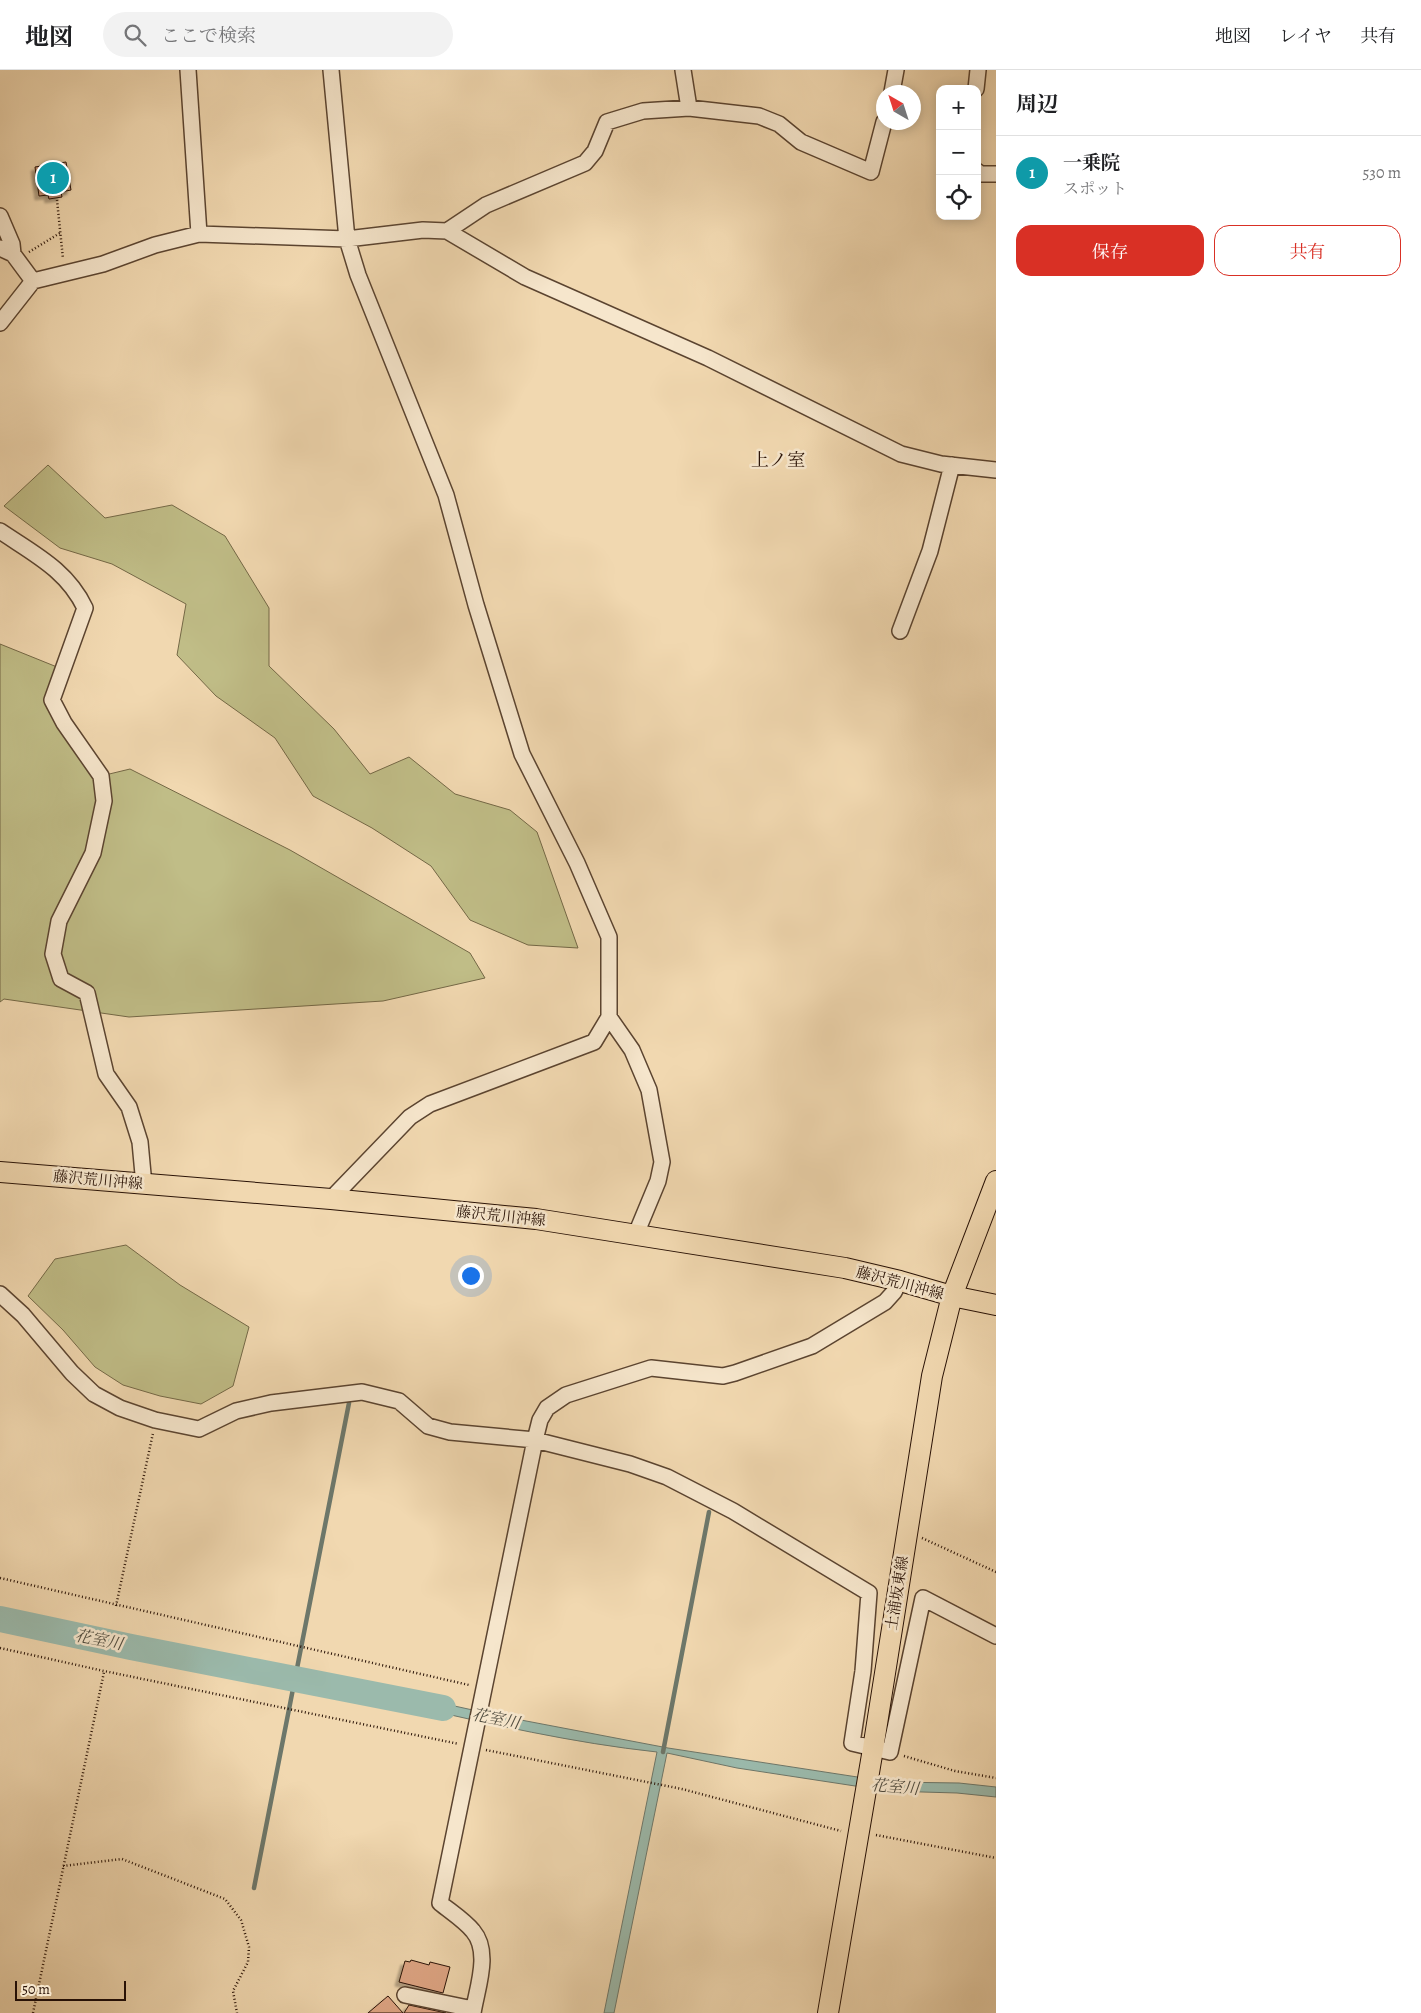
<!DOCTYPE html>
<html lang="ja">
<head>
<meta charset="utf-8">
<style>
  :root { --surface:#fff; --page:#f2f2f2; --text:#202124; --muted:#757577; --line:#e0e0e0; --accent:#d93025 }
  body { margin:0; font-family:Alegreya,"Noto Serif JP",serif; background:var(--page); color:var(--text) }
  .controls { position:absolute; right:15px; top:15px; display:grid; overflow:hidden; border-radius:10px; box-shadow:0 2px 12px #0003 }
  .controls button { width:45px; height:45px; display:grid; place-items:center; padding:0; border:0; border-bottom:1px solid var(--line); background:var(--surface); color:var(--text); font:25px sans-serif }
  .compass { position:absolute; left:876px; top:15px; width:45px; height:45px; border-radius:50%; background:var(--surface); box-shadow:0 2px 12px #0003; rotate:321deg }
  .scale { position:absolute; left:15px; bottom:12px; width:111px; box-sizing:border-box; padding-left:5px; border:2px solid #291206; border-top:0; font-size:14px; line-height:18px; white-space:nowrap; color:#291206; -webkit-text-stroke:4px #f6e6cc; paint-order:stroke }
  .you { position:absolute; left:470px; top:1205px; width:18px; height:18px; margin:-12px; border:4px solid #fff; border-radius:50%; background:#1a73e8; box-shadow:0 0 0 8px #1a73e833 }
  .badge { display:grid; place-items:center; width:32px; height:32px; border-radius:50%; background:var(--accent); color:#fff; font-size:16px; font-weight:700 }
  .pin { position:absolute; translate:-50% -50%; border:2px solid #fff; box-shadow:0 1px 5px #0006 }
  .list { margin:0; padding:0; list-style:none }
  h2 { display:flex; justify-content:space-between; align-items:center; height:65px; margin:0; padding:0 20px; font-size:21px }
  h2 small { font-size:16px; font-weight:400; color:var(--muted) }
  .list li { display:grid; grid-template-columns:32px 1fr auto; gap:15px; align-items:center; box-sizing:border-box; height:75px; padding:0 20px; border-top:1px solid var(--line) }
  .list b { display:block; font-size:19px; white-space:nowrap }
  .list p { margin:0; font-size:16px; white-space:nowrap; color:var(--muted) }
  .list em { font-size:16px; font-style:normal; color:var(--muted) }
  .actions { display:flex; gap:10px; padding:15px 20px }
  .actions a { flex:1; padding:11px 0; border:1px solid var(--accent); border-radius:15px; text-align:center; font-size:18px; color:var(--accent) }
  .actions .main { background:var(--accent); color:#fff }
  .icon { flex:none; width:28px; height:28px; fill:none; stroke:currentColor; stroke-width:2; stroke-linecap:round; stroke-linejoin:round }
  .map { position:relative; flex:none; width:996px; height:1943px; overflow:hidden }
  header { display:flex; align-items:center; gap:30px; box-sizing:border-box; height:70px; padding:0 25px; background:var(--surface); border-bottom:1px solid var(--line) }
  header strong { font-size:24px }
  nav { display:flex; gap:28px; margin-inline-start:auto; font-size:18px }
  .search { width:350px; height:45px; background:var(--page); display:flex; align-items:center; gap:12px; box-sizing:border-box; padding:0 18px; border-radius:28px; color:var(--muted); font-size:19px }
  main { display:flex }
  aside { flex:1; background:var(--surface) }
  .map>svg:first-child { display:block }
</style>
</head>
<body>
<header>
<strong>地図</strong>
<div class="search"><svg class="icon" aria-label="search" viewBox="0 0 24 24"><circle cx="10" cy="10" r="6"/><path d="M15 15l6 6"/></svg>ここで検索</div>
<nav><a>地図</a><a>レイヤ</a><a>共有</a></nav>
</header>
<main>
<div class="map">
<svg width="996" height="1943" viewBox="0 0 996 1943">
  <defs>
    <filter id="shadow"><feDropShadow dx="-4" dy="4" stdDeviation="1" flood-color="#0004"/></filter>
  </defs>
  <rect width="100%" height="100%" fill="#f1d8b0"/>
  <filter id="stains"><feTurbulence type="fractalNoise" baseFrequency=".004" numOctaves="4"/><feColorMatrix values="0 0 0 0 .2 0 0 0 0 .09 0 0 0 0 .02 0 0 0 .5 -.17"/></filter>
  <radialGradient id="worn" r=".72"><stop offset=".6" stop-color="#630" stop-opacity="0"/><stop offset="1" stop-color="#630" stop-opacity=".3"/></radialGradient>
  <!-- green -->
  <path fill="#c0bd87" stroke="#746846" d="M48,395l57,53 67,-13 53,31 44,72v58l65,63 36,45 39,-17 46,37 55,16 27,22 41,116 -50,-3 -58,-25 -39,-54 -59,-38 -59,-32 -38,-58 -59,-42 -39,-41 9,-51 -74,-40 -52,-16 -56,-42z
    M0,574l57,23 -5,33 49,76 29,-7 160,81 180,103 15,25 -102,23 -254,16 -125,-18 -4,3z
    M126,1175l54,40 69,42 -16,59 -32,18 -41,-8 -37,-11 -28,-18 -32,-37 -35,-34 27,-37z"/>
  <!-- water -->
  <path fill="#9bbaac" stroke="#6d776a" d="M409,1626l91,20 168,32 222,34 69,1 37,4v10l-39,-4 -69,-2 -151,-23 -70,-15 -53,260h-10l53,-261c-84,-9 -167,-28 -250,-47z"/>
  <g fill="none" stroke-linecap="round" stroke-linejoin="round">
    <!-- stream -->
    <path stroke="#6d776a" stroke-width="4.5" d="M663,1682l46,-240
      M254,1818l95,-485"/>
    <!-- river -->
    <path stroke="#9bbaac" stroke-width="26" d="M0,1549l131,28 312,61"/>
  </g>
  <!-- building -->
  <path fill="#dfa685" stroke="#291206" filter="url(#shadow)" d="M66,92l5,28 -10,2 1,5 -13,2 -1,-4 -9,1 -4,-29z
    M411,1890l18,5 1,-3 20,5 -7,26 -44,-11 6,-21 5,1z
    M388,1926l15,17h-35z
    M409,1935l37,8h-42z"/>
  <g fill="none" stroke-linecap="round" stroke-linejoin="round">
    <!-- minor casing -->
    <g stroke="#5b4430" stroke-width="18">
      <path id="minor" d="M188,0l11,164
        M683,0l6,38
        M976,19l2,-19
        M892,22l4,-22
        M977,101l3,3h16
        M0,146l12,28 1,10
        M447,161l39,-26 99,-42 10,-12 12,-29 36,-11 46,-3 70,8 20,8 22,18 70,30 13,-50
        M0,178l13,6 20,27
        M0,253l33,-42 70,-17 52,-19 44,-11 148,5 76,-9 24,1 78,46 183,81 193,96 40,10 55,6
        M0,461c34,23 67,39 85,77l-33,92 12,23 37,53 3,25 -11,52 -34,68 -6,33 8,25 26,14 19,81 23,33 11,35 4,43
        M900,561l30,-80 22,-86
        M609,947l23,33 17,40 13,72 -4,19 -22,53
        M331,1129l79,-82 20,-13 164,-62 15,-25v-80l-32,-74 -55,-109 -46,-149 -30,-110 -88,-220 -11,-36 -16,-169
        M0,1224l23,21 49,58 22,21 26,14 35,12 44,9 37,-18 35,-8 91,-11 37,9 29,25 22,6 85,8 95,24 37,13 66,34 136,82 -6,78 -11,72 38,9 33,-154 73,38
        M405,1925l68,14
        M473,1943c4,-25 18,-61 0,-82 -9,-11 -22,-19 -33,-28l95,-463 5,-20 7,-12 19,-13 85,-27 72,8 12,-3 77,-27 73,-44 9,-10 6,-11"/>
    </g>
    <!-- major casing -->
    <g stroke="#291206" stroke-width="22">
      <path id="major" d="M0,1102l331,27 205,20 309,49 55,13 52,15 44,9
        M828,1943l45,-264 59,-373 20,-80 44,-115"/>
    </g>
    <!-- path -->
    <path stroke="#291206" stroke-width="2.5" stroke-dasharray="1 2.5" stroke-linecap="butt" d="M57,130l6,59
      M29,182l31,-19
      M922,1468l74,34
      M0,1508l469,107
      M116,1536l37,-173
      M0,1578l104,23 355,73
      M486,1680l196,39 159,42
      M904,1686l51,15 41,7
      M876,1765l120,23
      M63,1796l59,-7 103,40 16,21 8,27 -1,15 -15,29 4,22
      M33,1943l71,-341"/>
    <!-- minor -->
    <use href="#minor" stroke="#f6e6cc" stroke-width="15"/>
    <!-- major -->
    <use href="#major" stroke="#f1d8b0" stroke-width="20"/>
  </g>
  <g text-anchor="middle" stroke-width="5" stroke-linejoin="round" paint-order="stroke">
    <!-- street labels -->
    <g font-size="15" fill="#291206" stroke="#f6e6cc">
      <text transform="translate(98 1110) rotate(5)" y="5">藤沢荒川沖線</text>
      <text transform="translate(501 1146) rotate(6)" y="5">藤沢荒川沖線</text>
      <text transform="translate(900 1213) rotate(15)" y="5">藤沢荒川沖線</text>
      <text transform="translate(897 1523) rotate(-81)" y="5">土浦坂東線</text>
    </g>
    <!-- water labels -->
    <g font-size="16" font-style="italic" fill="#514d40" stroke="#f6e6cc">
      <text transform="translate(99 1569) rotate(11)" y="6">花室川</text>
      <text transform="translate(496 1648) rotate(11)" y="6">花室川</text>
      <text transform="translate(895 1716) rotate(5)" y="6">花室川</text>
    </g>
    <!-- quarter labels -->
    <g font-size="18" fill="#291206" stroke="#f6e6cc">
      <text x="778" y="396">上ノ室</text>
    </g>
  </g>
  <rect width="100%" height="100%" filter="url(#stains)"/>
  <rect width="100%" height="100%" fill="url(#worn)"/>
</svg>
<div class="controls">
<button>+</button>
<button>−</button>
<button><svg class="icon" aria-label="locate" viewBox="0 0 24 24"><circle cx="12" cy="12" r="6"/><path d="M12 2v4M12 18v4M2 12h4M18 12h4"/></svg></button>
</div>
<svg class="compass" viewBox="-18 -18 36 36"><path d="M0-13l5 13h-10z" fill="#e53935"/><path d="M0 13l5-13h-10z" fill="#757577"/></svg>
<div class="scale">50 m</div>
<div class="you"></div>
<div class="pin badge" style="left:53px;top:108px;background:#0f9aa8">1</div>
</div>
<aside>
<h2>周辺<small></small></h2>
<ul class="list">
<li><span class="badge" style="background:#0f9aa8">1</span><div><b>一乗院</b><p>スポット</p></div><em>530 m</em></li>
</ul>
<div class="actions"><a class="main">保存</a><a>共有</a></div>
</aside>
</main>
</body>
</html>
